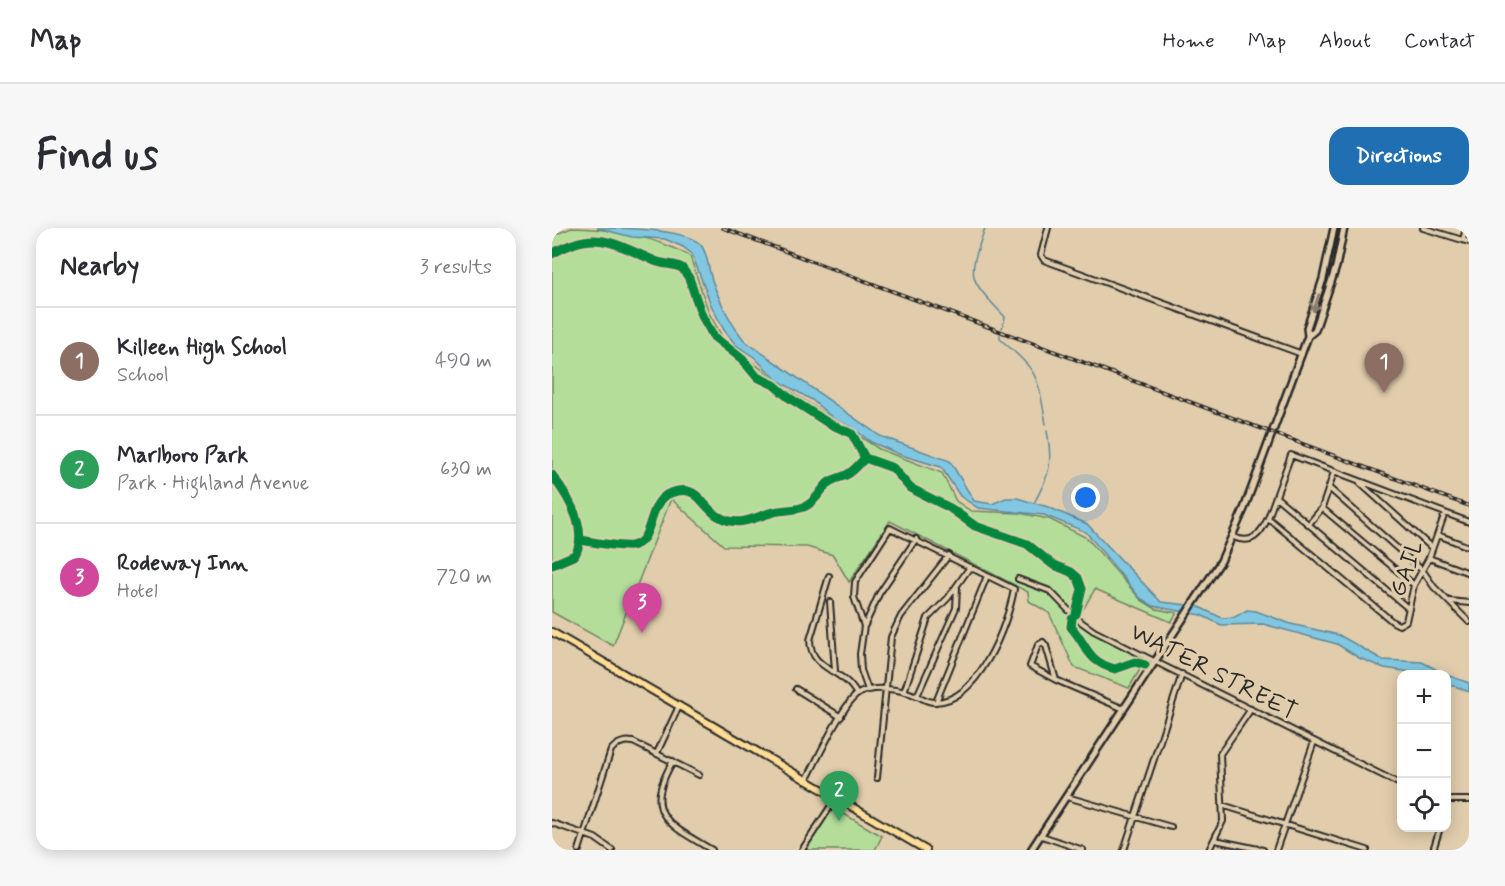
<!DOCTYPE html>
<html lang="en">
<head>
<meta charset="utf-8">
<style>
  :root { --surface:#fff; --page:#f7f7f7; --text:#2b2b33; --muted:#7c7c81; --line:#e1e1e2; --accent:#1f6fb2 }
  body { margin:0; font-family:Mynerve,sans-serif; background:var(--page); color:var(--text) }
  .controls { position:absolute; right:18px; bottom:18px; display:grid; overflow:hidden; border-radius:12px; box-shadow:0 3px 15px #0003 }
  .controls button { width:54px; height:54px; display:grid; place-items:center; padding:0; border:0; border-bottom:2px solid var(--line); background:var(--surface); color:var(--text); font:30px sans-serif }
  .you { position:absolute; left:534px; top:270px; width:21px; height:21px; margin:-15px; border:4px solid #fff; border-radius:50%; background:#1a73e8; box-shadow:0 0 0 9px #1a73e833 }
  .badge { display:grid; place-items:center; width:39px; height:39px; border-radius:50%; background:var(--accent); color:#fff; font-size:20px; font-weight:700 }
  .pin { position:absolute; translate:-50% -50px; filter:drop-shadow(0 2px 3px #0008) }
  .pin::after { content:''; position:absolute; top:32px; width:21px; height:18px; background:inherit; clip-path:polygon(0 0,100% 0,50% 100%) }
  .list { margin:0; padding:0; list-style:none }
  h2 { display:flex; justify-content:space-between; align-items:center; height:78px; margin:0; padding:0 24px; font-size:26px }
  h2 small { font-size:20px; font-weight:400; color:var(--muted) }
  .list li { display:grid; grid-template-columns:39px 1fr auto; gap:18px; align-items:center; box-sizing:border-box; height:108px; padding:0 24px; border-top:2px solid var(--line) }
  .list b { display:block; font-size:22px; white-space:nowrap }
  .list p { margin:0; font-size:20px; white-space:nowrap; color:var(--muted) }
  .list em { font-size:20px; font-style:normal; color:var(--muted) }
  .icon { flex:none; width:33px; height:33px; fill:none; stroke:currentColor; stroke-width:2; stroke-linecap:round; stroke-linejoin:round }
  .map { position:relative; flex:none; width:917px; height:622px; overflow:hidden; border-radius:18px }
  header { display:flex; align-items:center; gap:36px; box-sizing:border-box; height:84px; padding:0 30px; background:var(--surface); border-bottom:2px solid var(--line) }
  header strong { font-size:28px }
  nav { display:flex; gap:33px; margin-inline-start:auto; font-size:21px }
  .intro { display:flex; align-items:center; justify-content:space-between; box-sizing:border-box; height:144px; padding:0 36px }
  h1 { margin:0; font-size:42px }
  .button { padding:15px 27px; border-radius:18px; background:var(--accent); color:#fff; font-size:21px; font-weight:700 }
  main { display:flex; gap:36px; padding:0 36px }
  aside { flex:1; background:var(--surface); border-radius:18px; box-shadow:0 3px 15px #0003 }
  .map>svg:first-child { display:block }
</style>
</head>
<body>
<header>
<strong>Map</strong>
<nav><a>Home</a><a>Map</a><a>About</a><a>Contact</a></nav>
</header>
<div class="intro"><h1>Find us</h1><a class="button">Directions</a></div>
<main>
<aside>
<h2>Nearby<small>3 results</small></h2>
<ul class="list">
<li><span class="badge" style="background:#8d6e63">1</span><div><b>Killeen High School</b><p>School</p></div><em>490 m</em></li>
<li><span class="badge" style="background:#2e9e5b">2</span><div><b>Marlboro Park</b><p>Park · Highland Avenue</p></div><em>630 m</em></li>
<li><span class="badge" style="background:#d1479c">3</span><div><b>Rodeway Inn</b><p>Hotel</p></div><em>720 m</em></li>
</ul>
</aside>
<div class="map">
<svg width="917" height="622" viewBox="0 0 917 622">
  <rect width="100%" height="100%" fill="#e1cdac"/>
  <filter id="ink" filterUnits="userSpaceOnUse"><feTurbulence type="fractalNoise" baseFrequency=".0167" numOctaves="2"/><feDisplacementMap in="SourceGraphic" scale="12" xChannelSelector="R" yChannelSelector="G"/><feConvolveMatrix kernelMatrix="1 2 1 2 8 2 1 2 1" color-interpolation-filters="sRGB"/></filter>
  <g filter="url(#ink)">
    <!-- green -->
    <path fill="#b4dd9a" stroke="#708462" stroke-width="1.5" d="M19,0c41,0 84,9 119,28l19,57 15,27 63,49 92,60 63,24 14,28 15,10 48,2 30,6 38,19 54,62 15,9 21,4 -6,9 -76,-33 -19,33 69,39 -16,27 -55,-21 -25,-54 -20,-12 -1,-9 -138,-71 -41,61 -16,-27 -26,-8 -83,-1 -53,-47 -58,147 -61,-34v-376z
      M278,578l52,30 -7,14h-69z"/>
    <!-- water -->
    <path fill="#81c7e2" stroke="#5f8999" stroke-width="1.5" d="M45,0c23,0 89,0 104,17 7,9 7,24 11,35 8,22 18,43 33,61l135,95 70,25 24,40 18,3 14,-6h11l31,9 39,17 74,78 36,4 25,12 13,-1 12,-7 9,1 35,13 48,11 44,25 39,2 23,12h-21l-40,-6 -25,-10 -22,-14 -74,-20 -42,1 -20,-10 -48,-9 -13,-8 -54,-66 -42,-17 -66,-7 -18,-12 -19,-29 -40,-12 -30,-13 -21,-16 -16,-7 -22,-19 -35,-20 -23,-23 -18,-12 -12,-15 -13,-25 -19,-51 -9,-7 -18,-8 -33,-2z
      M895,447l22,8v9l-22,-9z"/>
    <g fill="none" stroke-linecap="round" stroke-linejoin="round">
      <!-- stream -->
      <path stroke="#5f8999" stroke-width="1.5" d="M433,0c-18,52 -18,48 20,89l-3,11
        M448,107v4c39,34 37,34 46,85
        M482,275c16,-29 19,-39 13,-72"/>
      <!-- street casing -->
      <g stroke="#2b2b2b" stroke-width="8">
        <path id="street" d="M496,0l-7,27 3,5 258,94
          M871,0l46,14
          M911,12l3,-12
          M808,255l72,65
          M777,260l94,83 11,16 35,35
          M724,269l133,112
          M770,280l91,76
          M716,290l23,-63 178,67
          M757,296l13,-16 12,-36
          M886,307l31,12
          M681,309c19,8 27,-2 35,-19l125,104 6,3 7,-4 8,-36 15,-27 16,-45
          M877,330l40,15
          M277,348l-19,64c1,32 33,27 47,55
          M466,351l32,12 27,28 17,12 308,154
          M898,373l19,2
          M278,374l5,69
          M313,397l14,-31 37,-55
          M491,414l3,4 10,34 -26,-14 8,-21z
          M504,452l68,29
          M244,461l45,28
          M352,464l24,-74 20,-20 22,-31
          M365,468l39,-88 1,-21
          M384,474l51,-126
          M105,525l22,-47
          M121,533c-31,53 -5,63 39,89
          M325,550l14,-141 10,-21 48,-61
          M254,553c10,-19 37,-78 52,-87 15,-9 44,-5 59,2 6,2 9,6 17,6 44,1 74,-78 80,-113l-124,-61 -35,54 -1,15 10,29 -4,28 1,16 7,20
          M515,569l104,30
          M894,572h23
          M670,577l145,45
          M0,595l43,15 17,12
          M490,608l41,14
          M663,612l48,10
          M27,622l32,-100c6,-7 13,-10 22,-8l66,33
          M250,622l34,-52
          M572,622l58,-176
          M657,622l14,-29 -3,-67 31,-45
          M724,622l38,-108
          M881,622l7,-22"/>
      </g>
      <!-- secondary casing -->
      <g stroke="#2b2b2b" stroke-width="10">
        <path id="secondary" d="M756,108l-1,-8 16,-49 11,-51
          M479,622l190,-289 23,-52 64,-173 7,-6 21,-63 8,-39"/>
      </g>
      <!-- primary casing -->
      <g stroke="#2b2b2b" stroke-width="10">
        <path id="primary" d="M0,404l374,218"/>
      </g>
      <!-- street -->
      <use href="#street" stroke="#e1cdac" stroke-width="4"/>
      <!-- secondary -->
      <use href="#secondary" stroke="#e1cdac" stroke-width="5"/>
      <!-- primary -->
      <use href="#primary" stroke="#fedd96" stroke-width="6"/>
      <!-- rail casing -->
      <g stroke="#2b2b2b" stroke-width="4">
        <path id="rail" d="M171,0l746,278"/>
      </g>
      <!-- rail -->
      <use href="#rail" stroke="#e1cdac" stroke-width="1.5" stroke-dasharray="4.5" stroke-linecap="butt"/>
      <!-- cycleway casing -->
      <g stroke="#e1cdac" stroke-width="13">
        <path id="cycleway" d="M0,26c44,-26 60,-11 103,7 9,4 18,2 27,7l7,10 13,38 12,21 28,22 15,18 17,8 14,12 40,26 24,11 13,24 28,10 17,20 40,20 25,18 52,18 25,20 19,8 7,6 4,11 -6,25
          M0,247c16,21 37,55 23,80l-23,10
          M29,312c11,2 40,7 50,6 27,-4 12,-50 47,-55 21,-4 25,17 40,25 21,13 35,1 56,-4 11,-3 22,-1 32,-6 10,-5 14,-15 22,-23 6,-5 14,-5 20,-9 7,-4 12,-11 17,-16
          M520,391l-1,8c16,18 16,35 44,42l20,-7 10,3"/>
      </g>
      <!-- cycleway -->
      <use href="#cycleway" stroke="#00873e" stroke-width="9"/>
    </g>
    <!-- one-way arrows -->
    <defs><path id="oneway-shaft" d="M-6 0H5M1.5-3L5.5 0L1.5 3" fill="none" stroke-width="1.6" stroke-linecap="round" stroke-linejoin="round" transform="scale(1.5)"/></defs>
    <use stroke="#867c6c" href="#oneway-shaft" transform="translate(764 75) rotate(108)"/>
  </g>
  <g text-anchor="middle" stroke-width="6" stroke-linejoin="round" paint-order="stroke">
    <!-- street labels -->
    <g font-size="24" fill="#2b2b2b" stroke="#e1cdac">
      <text transform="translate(854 340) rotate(-69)" y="8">GAIL</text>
      <text transform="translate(662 443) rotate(27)" y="8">WATER STREET</text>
    </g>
  </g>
</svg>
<div class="controls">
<button>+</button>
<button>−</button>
<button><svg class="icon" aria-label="locate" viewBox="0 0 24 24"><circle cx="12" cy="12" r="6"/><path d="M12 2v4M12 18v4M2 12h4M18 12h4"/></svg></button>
</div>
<div class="you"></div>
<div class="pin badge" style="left:832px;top:165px;background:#8d6e63">1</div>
<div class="pin badge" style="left:287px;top:593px;background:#2e9e5b">2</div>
<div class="pin badge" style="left:90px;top:405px;background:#d1479c">3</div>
</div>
</main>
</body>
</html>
